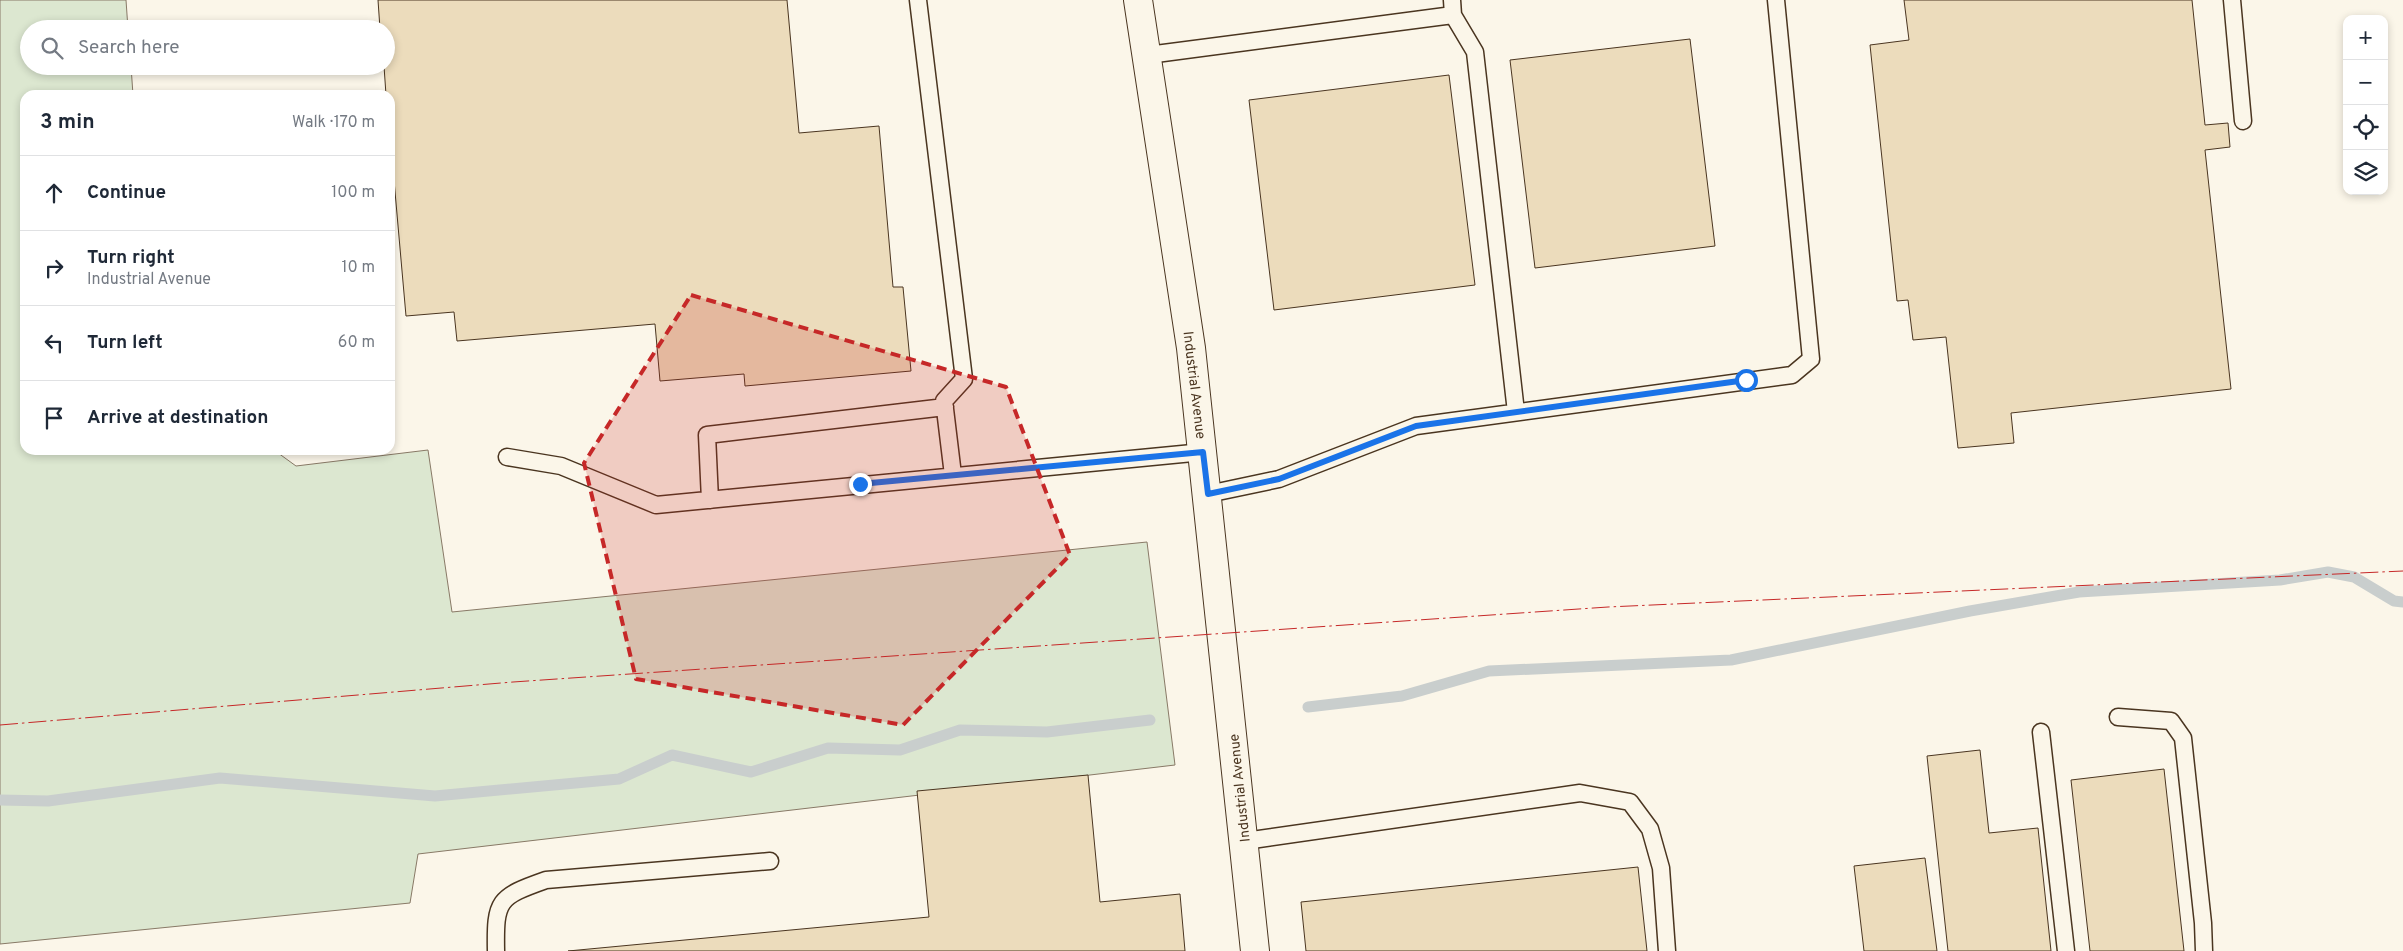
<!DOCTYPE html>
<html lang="en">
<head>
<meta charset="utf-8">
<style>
  :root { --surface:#fff; --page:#f6f6f7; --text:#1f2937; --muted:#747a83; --line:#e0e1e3 }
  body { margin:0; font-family:Overpass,sans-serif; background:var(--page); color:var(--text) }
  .controls { position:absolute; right:15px; top:15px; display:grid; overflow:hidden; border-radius:10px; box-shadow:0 2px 8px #0003 }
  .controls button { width:45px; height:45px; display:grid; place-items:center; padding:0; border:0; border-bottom:1px solid var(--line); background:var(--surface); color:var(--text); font:25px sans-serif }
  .stop { position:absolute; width:15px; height:15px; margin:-11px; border:4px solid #1a73e8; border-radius:50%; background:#fff }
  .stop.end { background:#1a73e8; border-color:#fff; box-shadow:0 1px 5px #0008 }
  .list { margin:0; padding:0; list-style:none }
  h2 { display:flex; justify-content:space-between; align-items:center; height:65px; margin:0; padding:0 20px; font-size:21px }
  h2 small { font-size:16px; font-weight:400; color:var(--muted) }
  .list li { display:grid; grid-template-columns:32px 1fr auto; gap:15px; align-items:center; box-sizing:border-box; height:75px; padding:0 20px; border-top:1px solid var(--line) }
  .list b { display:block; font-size:19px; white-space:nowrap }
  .list p { margin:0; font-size:16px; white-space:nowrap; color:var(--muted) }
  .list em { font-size:16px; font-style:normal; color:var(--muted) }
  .icon { flex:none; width:28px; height:28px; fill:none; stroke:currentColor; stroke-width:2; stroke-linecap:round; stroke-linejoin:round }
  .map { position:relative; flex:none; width:2403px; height:951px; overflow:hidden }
  .search { position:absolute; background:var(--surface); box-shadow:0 2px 8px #0003; left:20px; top:20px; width:375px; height:55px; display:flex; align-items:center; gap:12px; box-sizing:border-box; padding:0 18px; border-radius:28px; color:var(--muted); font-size:19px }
  .panel { position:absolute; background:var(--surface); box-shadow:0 2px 8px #0003; left:20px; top:90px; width:375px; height:365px; border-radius:15px }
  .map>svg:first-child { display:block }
</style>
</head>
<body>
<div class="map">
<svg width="2403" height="951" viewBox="0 0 2403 951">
  <rect width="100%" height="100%" fill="#fbf6e9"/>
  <!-- green -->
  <path fill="#dce7d0" stroke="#887966" d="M0,0h126l2,29h-99v37h102l2,29h-108v355h249l22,16 132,-16 24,162 695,-70 28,223 -757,89 -8,49 -410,41z"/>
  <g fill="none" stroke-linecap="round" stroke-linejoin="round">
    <!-- stream -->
    <path stroke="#c9cecd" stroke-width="11" d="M1308,707l94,-11 87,-25 242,-11 239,-49 109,-19 201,-12 48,-8 26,5 40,24 9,1
      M0,800l48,1 172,-23 215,18 184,-17 53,-24 79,17 77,-24 72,2 60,-20 87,2 103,-12"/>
  </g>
  <!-- building -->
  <path fill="#ecdcbc" stroke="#4a3520" d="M378,0h409l12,133 80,-7 14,161h10l8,84 -166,15 -1,-12 -84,7 -5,-57 -198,17 -3,-29 -48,4 -16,-181v-40h-4l-2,-29h2v-37h-6z
    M1904,0h288l13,125 23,-2 2,24 -25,3 26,239 -220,24 3,30 -56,5 -12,-111 -33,3 -5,-40 -11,1 -27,-256 39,-5z
    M1690,39l25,207 -180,22 -25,-208z
    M1449,75l26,210 -201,25 -25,-210z
    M1980,750l9,83 49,-5 13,123h-103l-21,-195z
    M2164,769l20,182h-94l-19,-171z
    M1088,775l12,127 80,-8 5,57h-617l361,-34 -12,-126z
    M1925,858l12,93h-73l-10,-85z
    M1638,867l9,84h-341l-5,-49z"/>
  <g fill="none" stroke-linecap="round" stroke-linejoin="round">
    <!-- lane casing -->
    <g stroke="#4a3520" stroke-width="19">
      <path id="lane" d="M918,0l46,379 -20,22 9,74
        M2232,0l11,121
        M1453,15l22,37 41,360
        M1148,55l305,-40 -1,-15
        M507,457l54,9 95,39 547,-53
        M1208,494l71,-15 137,-53 376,-51 19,-16 -35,-359
        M710,500l-3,-65 238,-28
        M2118,717l53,4 12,17 20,185 1,28
        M2041,732l25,219
        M1245,841l335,-48 50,9 20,27 11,39 6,83
        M496,951c-1,-51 2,-54 50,-71l224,-19"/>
    </g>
    <!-- secondary casing -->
    <g stroke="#4a3520" stroke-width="30">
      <path id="secondary" d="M1138,0l53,348 64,603"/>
    </g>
    <!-- lane -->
    <use href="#lane" stroke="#fbf6e9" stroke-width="16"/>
    <!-- secondary -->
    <use href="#secondary" stroke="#fbf6e9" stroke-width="28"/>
    <!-- power -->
    <path stroke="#c62828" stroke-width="1" stroke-dasharray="18 4 2.5 4" stroke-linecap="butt" d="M0,725l513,-43 1095,-75 795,-36"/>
  </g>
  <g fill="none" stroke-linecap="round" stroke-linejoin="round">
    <!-- route -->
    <path stroke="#1a73e8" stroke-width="6" d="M860,484l343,-32 5,42 71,-15 137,-53 330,-46"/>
  </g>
  <!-- marked area -->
  <path fill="#c62828" fill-opacity="0.2" stroke="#c62828" stroke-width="4" stroke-dasharray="10 6" stroke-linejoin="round" d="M691,295l315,92 64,168 -167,170 -267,-46 -52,-216z"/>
  <g text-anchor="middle" stroke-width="4" stroke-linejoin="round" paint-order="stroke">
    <!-- street labels -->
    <g font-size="14" fill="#4a3520" stroke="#fbf6e9">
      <text transform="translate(1195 385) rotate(83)" y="5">Industrial Avenue</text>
      <text transform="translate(1239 788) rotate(-96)" y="5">Industrial Avenue</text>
    </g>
  </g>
</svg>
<div class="controls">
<button>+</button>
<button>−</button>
<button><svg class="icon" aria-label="locate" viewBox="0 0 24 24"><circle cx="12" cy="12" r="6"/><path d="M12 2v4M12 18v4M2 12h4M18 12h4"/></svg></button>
<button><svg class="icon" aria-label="layers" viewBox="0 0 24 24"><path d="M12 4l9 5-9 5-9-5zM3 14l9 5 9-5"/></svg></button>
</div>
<div class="stop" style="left:1746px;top:380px"></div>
<div class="stop end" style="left:860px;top:484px"></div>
<div class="search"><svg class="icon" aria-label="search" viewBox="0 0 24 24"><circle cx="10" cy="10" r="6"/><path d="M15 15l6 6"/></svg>Search here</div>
<section class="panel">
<h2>3 min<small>Walk · 170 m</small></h2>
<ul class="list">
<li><svg class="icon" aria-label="ahead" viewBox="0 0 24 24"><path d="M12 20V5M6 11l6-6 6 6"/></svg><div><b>Continue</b></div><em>100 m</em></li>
<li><svg class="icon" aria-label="right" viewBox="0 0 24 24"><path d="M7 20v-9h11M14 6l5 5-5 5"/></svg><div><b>Turn right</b><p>Industrial Avenue</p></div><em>10 m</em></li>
<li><svg class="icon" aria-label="left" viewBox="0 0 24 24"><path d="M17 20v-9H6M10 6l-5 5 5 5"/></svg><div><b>Turn left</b></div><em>60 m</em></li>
<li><svg class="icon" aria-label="arrive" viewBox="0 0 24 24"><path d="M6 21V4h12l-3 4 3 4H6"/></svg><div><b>Arrive at destination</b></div></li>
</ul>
</section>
</div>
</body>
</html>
